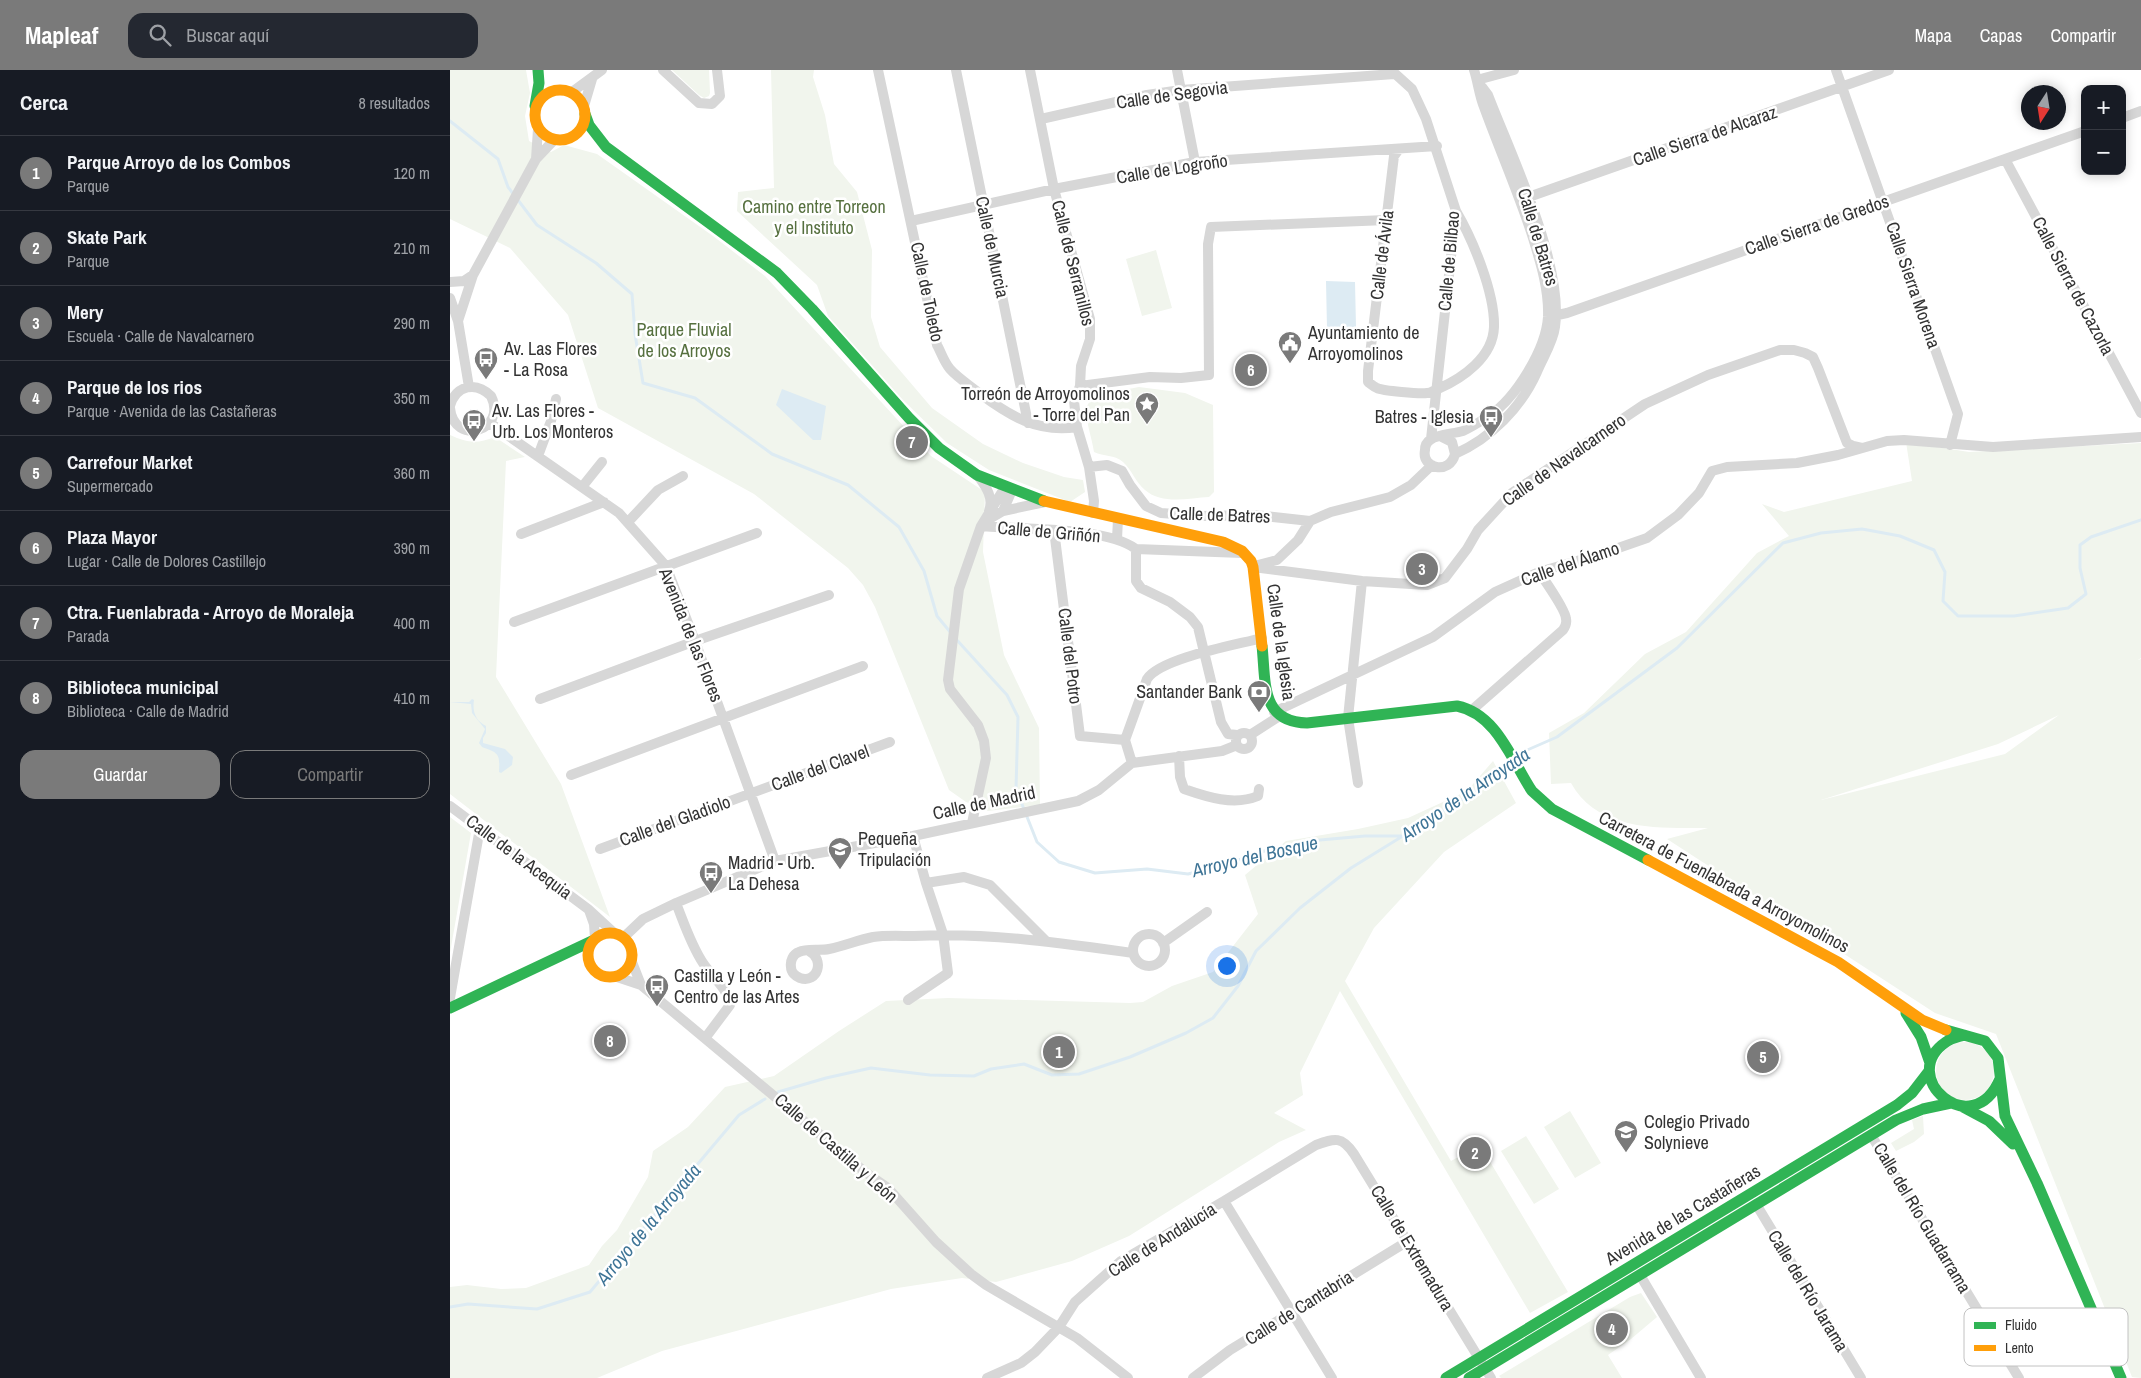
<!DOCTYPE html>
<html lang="es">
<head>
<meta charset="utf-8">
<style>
  :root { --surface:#171b24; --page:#242831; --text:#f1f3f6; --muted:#9ea1a6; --line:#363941; --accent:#7a7a7a }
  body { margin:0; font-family:"Archivo Narrow",sans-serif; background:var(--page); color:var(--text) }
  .controls { position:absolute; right:15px; top:15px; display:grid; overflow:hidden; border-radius:10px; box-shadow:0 2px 12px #0003 }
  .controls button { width:45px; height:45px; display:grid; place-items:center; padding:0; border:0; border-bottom:1px solid var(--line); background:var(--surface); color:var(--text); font:25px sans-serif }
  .compass { position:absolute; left:1571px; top:15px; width:45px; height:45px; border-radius:50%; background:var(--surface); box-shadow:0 2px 12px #0003; rotate:192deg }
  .you { position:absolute; left:776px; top:895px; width:18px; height:18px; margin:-12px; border:4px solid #fff; border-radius:50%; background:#1a73e8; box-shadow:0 0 0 8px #1a73e833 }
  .badge { display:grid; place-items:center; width:32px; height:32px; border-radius:50%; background:var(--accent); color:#fff; font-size:16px; font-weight:700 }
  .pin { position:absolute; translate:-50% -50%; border:2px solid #fff; box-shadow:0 1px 5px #0006 }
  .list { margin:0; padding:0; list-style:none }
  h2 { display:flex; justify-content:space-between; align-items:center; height:65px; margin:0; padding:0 20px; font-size:21px }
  h2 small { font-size:16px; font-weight:400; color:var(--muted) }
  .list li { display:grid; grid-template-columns:32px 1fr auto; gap:15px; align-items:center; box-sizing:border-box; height:75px; padding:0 20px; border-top:1px solid var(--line) }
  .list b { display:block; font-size:19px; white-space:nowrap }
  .list p { margin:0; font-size:16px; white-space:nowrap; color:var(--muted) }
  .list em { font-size:16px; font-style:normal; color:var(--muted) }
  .actions { display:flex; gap:10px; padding:15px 20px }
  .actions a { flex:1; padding:11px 0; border:1px solid var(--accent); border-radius:15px; text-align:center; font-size:18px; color:var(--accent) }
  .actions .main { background:var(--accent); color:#fff }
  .icon { flex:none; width:28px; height:28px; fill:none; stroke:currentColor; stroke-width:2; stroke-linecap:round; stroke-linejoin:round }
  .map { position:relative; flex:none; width:1691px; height:1308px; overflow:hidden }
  header { display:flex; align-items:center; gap:30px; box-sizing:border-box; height:70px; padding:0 25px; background:var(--accent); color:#fff }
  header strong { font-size:24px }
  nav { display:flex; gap:28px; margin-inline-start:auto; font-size:18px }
  .search { width:350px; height:45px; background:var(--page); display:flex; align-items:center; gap:12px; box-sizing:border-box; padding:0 18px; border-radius:15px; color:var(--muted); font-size:19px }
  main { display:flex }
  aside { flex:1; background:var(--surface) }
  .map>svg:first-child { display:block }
</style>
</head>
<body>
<header>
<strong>Mapleaf</strong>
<div class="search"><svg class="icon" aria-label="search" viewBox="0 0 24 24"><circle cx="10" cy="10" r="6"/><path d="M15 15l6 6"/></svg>Buscar aquí</div>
<nav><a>Mapa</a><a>Capas</a><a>Compartir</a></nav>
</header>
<main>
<aside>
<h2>Cerca<small>8 resultados</small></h2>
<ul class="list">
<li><span class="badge">1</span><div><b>Parque Arroyo de los Combos</b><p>Parque</p></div><em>120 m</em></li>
<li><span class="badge">2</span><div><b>Skate Park</b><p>Parque</p></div><em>210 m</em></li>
<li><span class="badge">3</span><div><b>Mery</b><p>Escuela · Calle de Navalcarnero</p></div><em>290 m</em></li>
<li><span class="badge">4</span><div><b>Parque de los rios</b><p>Parque · Avenida de las Castañeras</p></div><em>350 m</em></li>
<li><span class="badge">5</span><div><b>Carrefour Market</b><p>Supermercado</p></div><em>360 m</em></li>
<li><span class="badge">6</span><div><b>Plaza Mayor</b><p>Lugar · Calle de Dolores Castillejo</p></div><em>390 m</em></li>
<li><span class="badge">7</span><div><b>Ctra. Fuenlabrada - Arroyo de Moraleja</b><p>Parada</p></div><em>400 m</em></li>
<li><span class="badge">8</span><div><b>Biblioteca municipal</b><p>Biblioteca · Calle de Madrid</p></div><em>410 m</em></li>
</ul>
<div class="actions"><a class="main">Guardar</a><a>Compartir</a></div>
</aside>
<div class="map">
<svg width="1691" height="1308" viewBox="0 0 1691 1308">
  <rect width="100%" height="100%" fill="#fff"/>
  <!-- green -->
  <path fill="#f1f5ed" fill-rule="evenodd" d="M0,0h76l4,23 -5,23 4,25 22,11 13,-7 33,9 116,82 52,40 166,180 54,36 -2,60 21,103 35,73 1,77 -52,6 -22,-9 -17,-12 -74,-183 -12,-22 -15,-17 -94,-74 -156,-86 -30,-93 -58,-67 -60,-29z
    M222,0h37l1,23 -1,3 -5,2 -5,-3z
    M321,0h43l-1,7 12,38 9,49 23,28 15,58 -1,67 9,30 52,61 51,36 40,19 41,14 19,3 2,12 -15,10 -81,-32 -42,-27 -44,-43 -75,-84 -11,-31 -80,-74 1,-19 36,-4z
    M706,180l16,58 -30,8 -16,-57z
    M689,317l46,6 28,12 1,87 -5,5c-20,1 -47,8 -64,-7 -9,-7 -13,-20 -22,-28 -9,-8 -19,-5 -29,-10 -2,-13 -7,-27 -8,-40 -2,-19 39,-22 53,-25z
    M0,365c18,8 27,9 45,2l30,20 -19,4 -10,216 65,107 49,133 -160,-123z
    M1456,372l63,10 172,-9v215l-3,2 3,-1v719l-9,-1 -136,-343 -61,-21 -268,-174 41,-11c-49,0 -110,4 -137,-45l-20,1 -2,-51 35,-20 61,-59 41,-22 71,-79 32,-17 -27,-32 22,8 128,-31zM1609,645l-54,39 -184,46 177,-56z
    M1043,691l23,42 -72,49 -70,76 -29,53 106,180 29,-16 88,147 -38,21 -190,-322 -40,82 3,22 -29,18 32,17 -27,12 -150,94 -57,25 -76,21 -34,-4 -71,11 -229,62 -65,27h-147v-91l17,-2 34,4 25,-1 63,-23 13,-19 15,-16 31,-53 5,-26 35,-24 37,-40 49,-11 65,-45 47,-30 62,-3 182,5 13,-1 29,-16 41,-14 45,-58 -13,-39 41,-34 72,-12 50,-11 59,-27z
    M0,747l21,16 -21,120z
    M1486 1001a29 29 0 1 1 58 0a29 29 0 1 1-58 0Z
    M1120,1041l31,52 -26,15 -31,-51z
    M1473,1046l1,18 -10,8 -18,9 -5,-8 23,-14 -2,-9z
    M1076,1066l33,53 -25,15 -33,-53z
    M1191,1223l16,24 -26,22 -23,16 14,23h-121l-2,-2 131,-79z"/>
  <!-- water -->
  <path fill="#ddebf3" d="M876,211l29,1 1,45 -29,2z
    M332,319l44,17 -5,34h-8l-37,-35z
    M22,629l2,1c-2,12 2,21 12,26v7l-3,5v5l22,6 8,8 -1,8 -11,8 -2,-1c1,-18 0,-19 -17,-25l-3,-4 6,-14 -13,-16 -1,-9 -21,-2h19z"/>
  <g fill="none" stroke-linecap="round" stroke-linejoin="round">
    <!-- stream -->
    <path stroke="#ddebf3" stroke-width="3" d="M0,51l48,38 10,28 29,38 59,38 36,31 3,40 8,49 52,15 77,56 76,31 51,42 25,44 13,45 14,17
      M505,568l52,57 11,22 -2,72 21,53 22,20 36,11 52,-4 41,5 33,-8 52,-18 47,-8 45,-4h36
      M1067,688l8,-7 32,-14 120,-89 106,-105 38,-10 41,-4 38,7 34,14 11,22 -2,29 15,15h56l54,-8 18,-14 -6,-26v-23l11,-8 50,-17
      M328,1022l48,-14 45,-10 59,7 44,1 17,-7 33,-5 28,11 27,-1 51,-17 56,-24 27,-15 25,-32 18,-35 44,-43 51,-40 136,-84 24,-20
      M0,1237l18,-3 69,5 53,-17 149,-177 26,-16"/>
    <!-- street -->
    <path stroke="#d7d7d7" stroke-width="10" d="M213,0l36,33 13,1 8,-8 -3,-26
      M428,0l59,275c4,7 7,17 13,24 8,9 19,16 29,24 31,23 58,40 98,34
      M506,0l72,353
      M580,0l24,119 36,130v20l-9,27 -1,20 -6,15 3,26 12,40 5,34 -1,12
      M727,0l18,92
      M941,0l21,19 14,30 30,92 -25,228
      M1386,0l122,344 -8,31
      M1027,10l37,-10
      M122,22l30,-22
      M134,36l8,-27
      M1672,48l19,-7
      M591,49l106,-24 34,-5 213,-16
      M949,79l-5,7 -26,215v11c3,2 6,5 9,6 6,3 43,6 50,5 4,0 7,-3 11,-4 25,-11 55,-32 56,-62 1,-34 -21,-87 -38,-116
      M86,89l2,-30
      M1555,89l136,254
      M1073,129l366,-129
      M461,151l143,-32 141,-27 242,-16
      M0,212l14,-1 9,-6
      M0,228l8,23
      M1098,247l19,-4 518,-182
      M630,316l70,-9 31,1 28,-3 -1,-131 3,-17 175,-7
      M19,317l-11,-66 15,-46 63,-116 18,-19
      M0,336c6,-21 26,-25 41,-10 17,35 -37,51 -41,12
      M40,353l129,90 47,53 29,75 80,220
      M992,367l10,5 3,12c-5,21 -34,15 -30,-4 0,-4 2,-8 5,-10 8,-6 23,-6 33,-9 9,-4 18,-10 26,-15 27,-18 57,-67 59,-99 1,-27 -7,-53 -15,-79 -14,-44 -33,-87 -49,-131 -5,-12 -6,-25 -10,-37
      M1005,384c36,-16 66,-46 82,-82 6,-15 16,-29 18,-45 9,-63 -44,-172 -67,-232l-6,-8
      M88,386l13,-35 5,-22
      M639,397l18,-2 15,6 8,14 16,21 15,7 41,3 53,-1 55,6 21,-9 59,-15 21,-12 21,-20
      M529,407c7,10 15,21 10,34
      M132,417l20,-25
      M553,441l9,-21
      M536,451l17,-10 42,-9
      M178,452l30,-32 25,-14
      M531,456c41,4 123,0 155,23l106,4
      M604,460l26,206 45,4
      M71,464l83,-32
      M667,469l1,-20
      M686,479v32l5,7 29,14 20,15 8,10 23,95 7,12 9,1
      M808,495l19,-5 21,-20 12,-19
      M803,497l109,14 65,4 18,-7 22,-29 11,-19 34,-37 133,-89 63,-29 72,-25h14l11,3 8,4 5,11 29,75 6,3 9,2
      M64,552l243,-89
      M90,629l155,-58 134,-46
      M1022,640l91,-80c2,-3 4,-7 3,-11 0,-9 -21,-38 -27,-47
      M824,642l159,-75 62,-45 44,-20 62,-18 46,-16 31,-23 21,-22 13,-22 15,-4 70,-4 41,-8 49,-14 17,-1 89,7 148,-10
      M786 671a8 8 0 1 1 16 0a8 8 0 1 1-16 0Z
      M800,665l28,-18
      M729,686l1,21 4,12c23,8 50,17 74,7l1,-7
      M682,693l-7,-23 22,-61c14,-21 89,-34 115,-41
      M121,705l292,-109
      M908,713l-10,-65 14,-137
      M0,736l138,103 26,24
      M522,753l14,-65 -2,-17 -6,-16 -28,-36 -2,-9 11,-91 22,-63 24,-39
      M150,779l290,-107
      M476,813l38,-6 26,8 56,56
      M226,833c8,20 15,42 27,60 10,15 24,24 27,42l-24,32
      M139,840l5,14 1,15
      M683 880a16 16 0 1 1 32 0a16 16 0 1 1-32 0Z
      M174,867l19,-18 33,-16 99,-42 138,-25 165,-35 21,-11 33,-27 90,-12 15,-6
      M713,873l44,-31
      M359,881c16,8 9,33 -9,27 -5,-2 -9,-6 -9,-11 -1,-6 2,-13 8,-15 8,-4 21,-1 30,-3 15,-3 29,-9 44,-12 13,-2 28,-1 41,-1 74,-4 147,7 219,17
      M182,892l9,23
      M167,907l24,8 224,187 23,16 48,54 35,32 15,11 91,53 51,40
      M0,928l30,-170
      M458,930l40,-27 -5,-39 -17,-51 -13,-47
      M1421,1065l148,243
      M774,1131l108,177
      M1306,1134l105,174
      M1190,1205l61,103
      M537,1308l34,-15 14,-11 24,-25 16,-25 46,-41 103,-60 92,-56c19,-7 26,-9 38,9l137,224
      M743,1308l37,-28 178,-109"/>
    <!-- fast -->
    <path stroke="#30b455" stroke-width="11" d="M85,36l4,-23 -1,-13
      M135,44l4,11 17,22 171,126 35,36 97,109 30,30 38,27 67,26
      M812,576c4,36 -2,76 45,77l150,-17c40,8 55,55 75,85l20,18 96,51
      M0,938l142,-67
      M1456,943l15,24 9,26
      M1496,960l39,11 13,17 7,58 32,67 84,195
      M1514,965c-6,2 -13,3 -18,7 -50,34 26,102 54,37
      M1511,1036l28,15 24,23
      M996,1308l451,-273 15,-12 17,-22
      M1019,1308l427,-258 27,-11 28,-6"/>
    <!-- slow -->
    <path stroke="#ff9f0a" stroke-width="11" d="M85 45a25 25 0 1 1 50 0a25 25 0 1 1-50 0Z
      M594,431l179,41 19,9 9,10 2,6 9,79
      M1198,790l190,102 84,58 24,10
      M138 885a22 22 0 1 1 44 0a22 22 0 1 1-44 0Z"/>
  </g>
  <!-- icons -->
  <defs>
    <g id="civic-pin" transform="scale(1.25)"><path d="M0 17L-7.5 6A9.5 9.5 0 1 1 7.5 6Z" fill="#7a7a7a" stroke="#fff"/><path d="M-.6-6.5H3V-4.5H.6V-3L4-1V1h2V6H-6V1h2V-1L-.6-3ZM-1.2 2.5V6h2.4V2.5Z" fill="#fff"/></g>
    <g id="bus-pin" transform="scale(1.25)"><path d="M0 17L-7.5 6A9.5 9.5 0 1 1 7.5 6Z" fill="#7a7a7a" stroke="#fff"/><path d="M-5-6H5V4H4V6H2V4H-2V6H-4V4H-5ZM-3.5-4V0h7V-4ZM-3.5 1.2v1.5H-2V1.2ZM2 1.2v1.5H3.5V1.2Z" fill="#fff"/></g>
    <g id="sight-pin" transform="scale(1.25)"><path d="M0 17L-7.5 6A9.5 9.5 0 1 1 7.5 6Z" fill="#7a7a7a" stroke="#fff"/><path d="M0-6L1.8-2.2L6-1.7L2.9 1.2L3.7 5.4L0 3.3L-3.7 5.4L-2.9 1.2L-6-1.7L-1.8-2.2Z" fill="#fff"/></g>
    <g id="bank-pin" transform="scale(1.25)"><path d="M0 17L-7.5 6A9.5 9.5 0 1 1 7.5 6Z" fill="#7a7a7a" stroke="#fff"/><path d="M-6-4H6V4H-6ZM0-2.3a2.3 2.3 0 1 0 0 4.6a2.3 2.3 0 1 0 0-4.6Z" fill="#fff"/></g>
    <g id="school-pin" transform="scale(1.25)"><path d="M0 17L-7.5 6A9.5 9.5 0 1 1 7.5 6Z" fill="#7a7a7a" stroke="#fff"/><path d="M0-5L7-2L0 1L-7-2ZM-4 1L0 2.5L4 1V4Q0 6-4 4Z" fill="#fff"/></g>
  </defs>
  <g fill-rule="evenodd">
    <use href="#civic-pin" x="840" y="273"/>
    <use href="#bus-pin" x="36" y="289"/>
    <use href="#sight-pin" x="697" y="334"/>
    <use href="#bus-pin" x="1041" y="347"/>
    <use href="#bus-pin" x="24" y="351"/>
    <use href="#bank-pin" x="809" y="622"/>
    <use href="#school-pin" x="390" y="779"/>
    <use href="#bus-pin" x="261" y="803"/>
    <use href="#bus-pin" x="207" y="916"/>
    <use href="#school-pin" x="1176" y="1062"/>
  </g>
  <g text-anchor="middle" stroke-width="5" stroke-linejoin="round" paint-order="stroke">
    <!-- street labels -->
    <g font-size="18" fill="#333" stroke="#fff">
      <text transform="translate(722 25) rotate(-8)" y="6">Calle de Segovia</text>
      <text transform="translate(1255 66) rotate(-19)" y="6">Calle Sierra de Alcaraz</text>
      <text transform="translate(722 99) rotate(-9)" y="6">Calle de Logroño</text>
      <text transform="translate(1367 155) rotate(-19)" y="6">Calle Sierra de Gredos</text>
      <text transform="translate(1088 167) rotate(73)" y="6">Calle de Batres</text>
      <text transform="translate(542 177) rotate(78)" y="6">Calle de Murcia</text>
      <text transform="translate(932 185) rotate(-83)" y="6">Calle de Ávila</text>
      <text transform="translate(999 191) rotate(-85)" y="6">Calle de Bilbao</text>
      <text transform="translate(623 193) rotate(76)" y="6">Calle de Serranillos</text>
      <text transform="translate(1463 215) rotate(71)" y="6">Calle Sierra Morena</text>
      <text transform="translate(1623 216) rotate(62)" y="6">Calle Sierra de Cazorla</text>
      <text transform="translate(477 222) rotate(78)" y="6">Calle de Toledo</text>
      <text transform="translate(1114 390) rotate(-35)" y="6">Calle de Navalcarnero</text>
      <text transform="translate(770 445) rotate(2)" y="6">Calle de Batres</text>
      <text transform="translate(599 462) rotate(5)" y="6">Calle de Griñón</text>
      <text transform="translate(1120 494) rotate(-19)" y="6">Calle del Álamo</text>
      <text transform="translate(241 565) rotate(68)" y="6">Avenida de las Flores</text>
      <text transform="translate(831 572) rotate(82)" y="6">Calle de la Iglesia</text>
      <text transform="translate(620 586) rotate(83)" y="6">Calle del Potro</text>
      <text transform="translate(370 698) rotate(-20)" y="6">Calle del Clavel</text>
      <text transform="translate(534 733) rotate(-12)" y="6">Calle de Madrid</text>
      <text transform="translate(225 751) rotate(-20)" y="6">Calle del Gladiolo</text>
      <text transform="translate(69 787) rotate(37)" y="6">Calle de la Acequia</text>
      <text transform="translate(1274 812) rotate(28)" y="6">Carretera de Fuenlabrada a Arroyomolinos</text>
      <text transform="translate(386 1078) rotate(41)" y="6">Calle de Castilla y León</text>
      <text transform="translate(1233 1145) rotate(-31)" y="6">Avenida de las Castañeras</text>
      <text transform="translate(1472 1148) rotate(59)" y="6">Calle del Río Guadarrama</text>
      <text transform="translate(712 1170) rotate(-32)" y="6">Calle de Andalucía</text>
      <text transform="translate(962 1178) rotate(59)" y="6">Calle de Extremadura</text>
      <text transform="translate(1358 1221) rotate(59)" y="6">Calle del Río Jarama</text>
      <text transform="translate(849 1238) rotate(-32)" y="6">Calle de Cantabria</text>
    </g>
    <!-- park labels -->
    <g font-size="18" fill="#56703f" stroke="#fff">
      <text x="364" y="143">Camino entre Torreon<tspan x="364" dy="21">y el Instituto</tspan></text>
      <text x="234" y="266">Parque Fluvial<tspan x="234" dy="21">de los Arroyos</tspan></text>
    </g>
    <!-- poi labels -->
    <g font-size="18" fill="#333" stroke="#fff" text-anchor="start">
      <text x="858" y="269">Ayuntamiento de<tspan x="858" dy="21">Arroyomolinos</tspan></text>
      <text x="54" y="285">Av. Las Flores<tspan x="54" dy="21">- La Rosa</tspan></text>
      <text x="680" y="330" text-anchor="end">Torreón de Arroyomolinos<tspan x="680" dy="21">- Torre del Pan</tspan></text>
      <text x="42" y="347">Av. Las Flores -<tspan x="42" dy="21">Urb. Los Monteros</tspan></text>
      <text x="1024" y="353" text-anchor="end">Batres - Iglesia</text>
      <text x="792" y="628" text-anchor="end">Santander Bank</text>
      <text x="408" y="775">Pequeña<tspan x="408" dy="21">Tripulación</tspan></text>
      <text x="278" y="799">Madrid - Urb.<tspan x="278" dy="21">La Dehesa</tspan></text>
      <text x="224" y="912">Castilla y León -<tspan x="224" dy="21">Centro de las Artes</tspan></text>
      <text x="1194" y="1058">Colegio Privado<tspan x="1194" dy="21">Solynieve</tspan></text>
    </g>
    <!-- water labels -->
    <g font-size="19" font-style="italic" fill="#3f7597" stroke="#fff">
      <text transform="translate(1015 724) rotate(-34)" y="7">Arroyo de la Arroyada</text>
      <text transform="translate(805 786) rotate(-13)" y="7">Arroyo del Bosque</text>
      <text transform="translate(198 1154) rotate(-50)" y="7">Arroyo de la Arroyada</text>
    </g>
  </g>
  <!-- legend -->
  <rect x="1514" y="1238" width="164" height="58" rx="8" fill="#fff" stroke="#c2c2c2" stroke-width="1"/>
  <rect x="1524" y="1252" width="22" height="7" fill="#30b455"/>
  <rect x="1524" y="1275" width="22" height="6" fill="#ff9f0a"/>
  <g font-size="14" fill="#333">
    <text x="1555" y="1260">Fluido</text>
    <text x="1555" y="1283">Lento</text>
  </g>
</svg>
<div class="controls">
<button>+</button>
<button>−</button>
</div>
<svg class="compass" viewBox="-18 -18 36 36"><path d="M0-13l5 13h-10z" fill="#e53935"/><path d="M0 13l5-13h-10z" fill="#9ea1a6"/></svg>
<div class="you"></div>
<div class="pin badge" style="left:609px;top:982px">1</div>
<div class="pin badge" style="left:1025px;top:1083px">2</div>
<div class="pin badge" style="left:972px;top:499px">3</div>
<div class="pin badge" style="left:1162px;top:1259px">4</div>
<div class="pin badge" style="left:1313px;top:987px">5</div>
<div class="pin badge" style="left:801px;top:300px">6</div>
<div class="pin badge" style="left:462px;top:372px">7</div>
<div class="pin badge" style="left:160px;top:971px">8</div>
</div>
</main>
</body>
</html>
